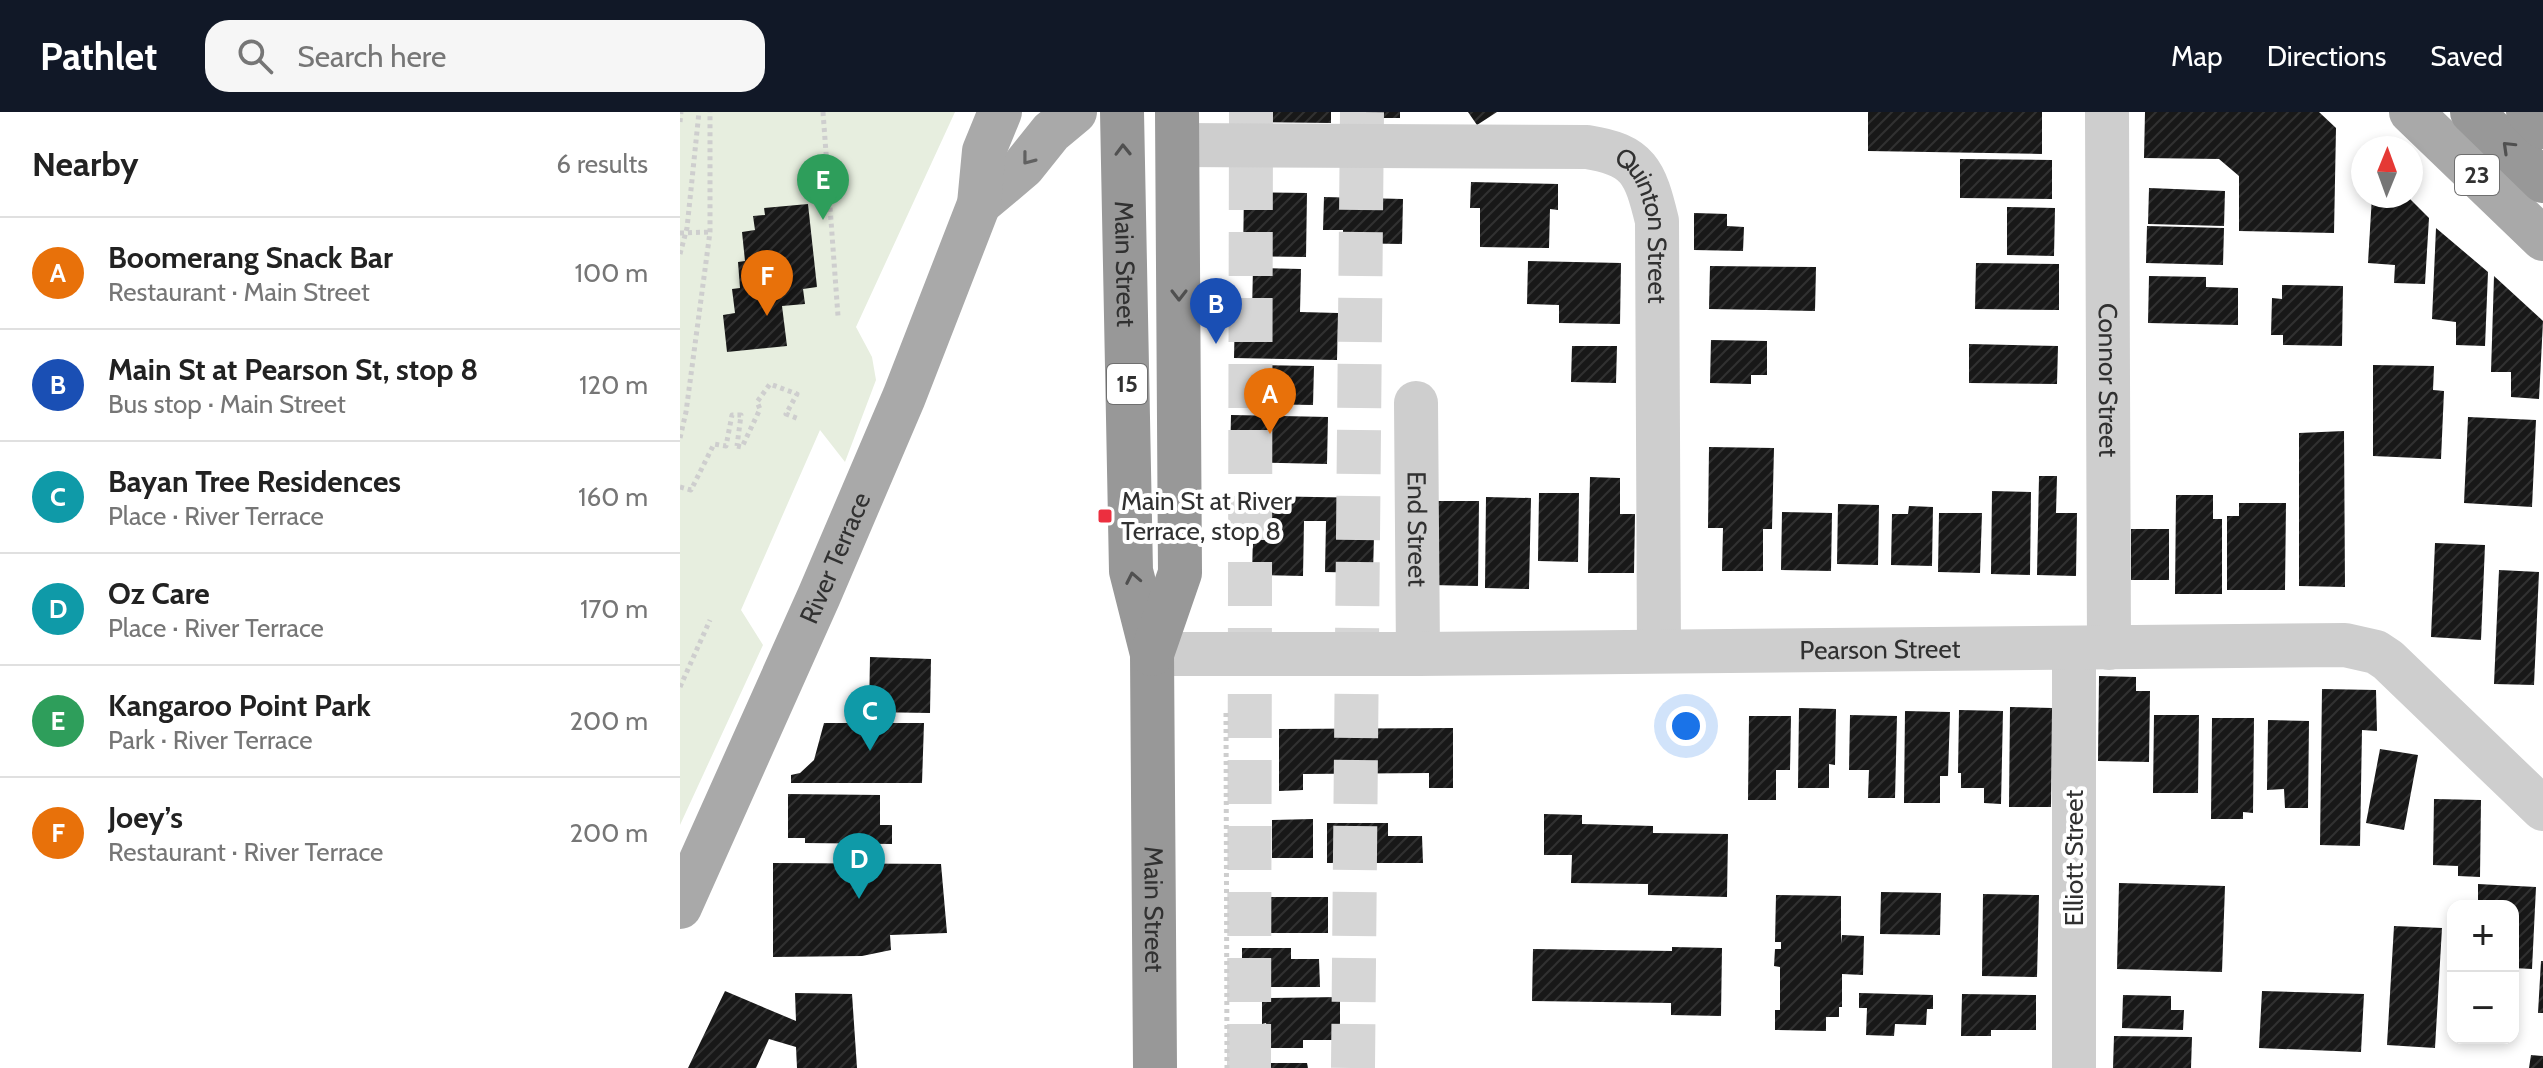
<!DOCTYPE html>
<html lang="en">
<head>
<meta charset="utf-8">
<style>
  :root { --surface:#fff; --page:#f6f6f6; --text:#222; --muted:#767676; --line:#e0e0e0; --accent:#111827 }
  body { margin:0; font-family:Cabin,sans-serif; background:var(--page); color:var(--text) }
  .controls { position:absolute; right:24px; bottom:24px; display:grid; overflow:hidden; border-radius:16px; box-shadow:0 4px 12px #0003 }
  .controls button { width:72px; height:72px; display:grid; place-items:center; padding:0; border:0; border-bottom:2px solid var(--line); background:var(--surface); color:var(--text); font:40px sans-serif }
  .compass { position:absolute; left:1671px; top:24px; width:72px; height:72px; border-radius:50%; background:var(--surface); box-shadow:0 4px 12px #0003; rotate:1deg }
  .you { position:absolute; left:1006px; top:614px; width:28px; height:28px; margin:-20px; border:6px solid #fff; border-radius:50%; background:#1a73e8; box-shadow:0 0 0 12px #1a73e833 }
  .badge { display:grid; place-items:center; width:52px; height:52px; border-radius:50%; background:var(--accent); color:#fff; font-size:26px; font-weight:700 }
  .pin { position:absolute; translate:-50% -66px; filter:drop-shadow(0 2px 4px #0008) }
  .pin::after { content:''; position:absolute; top:42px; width:28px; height:24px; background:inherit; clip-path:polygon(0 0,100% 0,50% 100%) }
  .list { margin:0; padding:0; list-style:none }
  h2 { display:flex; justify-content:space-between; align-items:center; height:104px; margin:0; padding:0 32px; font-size:34px }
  h2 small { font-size:26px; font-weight:400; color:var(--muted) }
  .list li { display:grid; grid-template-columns:52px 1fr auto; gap:24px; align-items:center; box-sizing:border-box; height:112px; padding:0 32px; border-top:2px solid var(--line) }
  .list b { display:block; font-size:30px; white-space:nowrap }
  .list p { margin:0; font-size:26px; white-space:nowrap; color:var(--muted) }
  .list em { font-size:26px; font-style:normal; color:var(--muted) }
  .icon { flex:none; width:44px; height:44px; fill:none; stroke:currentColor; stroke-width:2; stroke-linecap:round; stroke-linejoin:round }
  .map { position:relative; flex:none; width:1863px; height:956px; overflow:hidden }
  header { display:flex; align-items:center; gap:48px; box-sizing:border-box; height:112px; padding:0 40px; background:var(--accent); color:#fff }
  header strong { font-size:38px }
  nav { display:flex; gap:44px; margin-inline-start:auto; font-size:28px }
  .search { width:560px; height:72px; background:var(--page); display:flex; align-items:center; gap:20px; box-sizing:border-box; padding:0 28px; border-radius:24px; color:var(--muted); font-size:30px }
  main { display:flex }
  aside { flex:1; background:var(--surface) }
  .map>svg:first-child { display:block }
</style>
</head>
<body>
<header>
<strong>Pathlet</strong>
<div class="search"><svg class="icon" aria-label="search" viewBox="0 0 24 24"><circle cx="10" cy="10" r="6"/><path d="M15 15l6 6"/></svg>Search here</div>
<nav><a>Map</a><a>Directions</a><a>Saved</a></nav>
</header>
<main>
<aside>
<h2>Nearby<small>6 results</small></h2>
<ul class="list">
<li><span class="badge" style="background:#e8710a">A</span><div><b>Boomerang Snack Bar</b><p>Restaurant · Main Street</p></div><em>100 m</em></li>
<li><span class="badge" style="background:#1a4fb4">B</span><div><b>Main St at Pearson St, stop 8</b><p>Bus stop · Main Street</p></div><em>120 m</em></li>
<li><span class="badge" style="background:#0f9aa8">C</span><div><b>Bayan Tree Residences</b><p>Place · River Terrace</p></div><em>160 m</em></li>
<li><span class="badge" style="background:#0f9aa8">D</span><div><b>Oz Care</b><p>Place · River Terrace</p></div><em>170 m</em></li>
<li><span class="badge" style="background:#2e9e5b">E</span><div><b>Kangaroo Point Park</b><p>Park · River Terrace</p></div><em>200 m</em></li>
<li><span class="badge" style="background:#e8710a">F</span><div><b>Joey’s</b><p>Restaurant · River Terrace</p></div><em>200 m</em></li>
</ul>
</aside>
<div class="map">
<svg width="1863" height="956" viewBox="0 0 1863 956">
  <defs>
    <pattern id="building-hatch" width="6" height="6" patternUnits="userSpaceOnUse" patternTransform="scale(2)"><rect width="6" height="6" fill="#181818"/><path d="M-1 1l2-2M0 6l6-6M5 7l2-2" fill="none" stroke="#313131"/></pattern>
  </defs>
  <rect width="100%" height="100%" fill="#fff"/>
  <!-- green -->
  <path fill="#e7eedf" d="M0,0h275l-99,215 16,30 4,23 -31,82 -25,-32 -79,180 22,35 -83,180z"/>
  <!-- building -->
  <path fill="url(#building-hatch)" d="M576,0h75v11l-75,-1z
    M686,0h34v6h-34z
    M788,0h29l-20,13z
    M1188,0h174v42l-174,-3z
    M1465,0h174l17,16 -2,105 -95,-2v-55l-20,-17 -75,-1z
    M1280,47l92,1v39l-92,-1z
    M791,70l87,2v26l-8,-1 -1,39 -69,-1v-39h-10z
    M1469,76l76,3 -1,35 -76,-2z
    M564,80l63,1 -1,64 -63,-1z
    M1692,84h35l22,22 -4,66 -31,-1 1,-18 -27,-2z
    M644,85l79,2 -1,45 -59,-1v-13h-20z
    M128,92l9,83 -14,2 2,15 -23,2 5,40 -60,6 -4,-37 12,-2 -3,-24 8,-1 -2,-26 7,-1 -3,-29 13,-2 -2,-14 12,-1 -1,-7z
    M1327,95l48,1 -1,48 -47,-1z
    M1014,101l33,1v12l17,1 -1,24 -49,-1z
    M1467,114l77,2 -1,37 -77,-2z
    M1756,116l52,44 -3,74 -29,-1v-23l-24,-3z
    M848,149l93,2 -1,61 -61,-1v-18l-32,-1z
    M1296,151l83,1v46l-84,-1z
    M1030,154l106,1 -1,44 -106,-2z
    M573,156l48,1 -1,43 38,1 -1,47 -103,-2 1,-47h17z
    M1469,164l57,1v10l32,1v37l-90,-2z
    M1814,164l49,45 -4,78 -28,-2v-25h-20z
    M1602,173l61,1 -1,60 -59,-1v-10h-12l1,-37 10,1z
    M1031,228l56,1v34h-16v9l-41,-1z
    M1289,232l89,2 -1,38 -88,-1z
    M892,234h45l-1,37 -45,-1z
    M578,253l56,1 -1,39 -56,-1z
    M1693,253l61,1 -1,24 11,1 -3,68 -68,-3z
    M551,303l97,2 -1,47 -97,-2z
    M1788,305l68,3 -4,87 -68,-4z
    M1664,319l1,156 -46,-1v-153z
    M1029,335l65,1 -2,81h-9v42h-41l1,-43h-15z
    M1359,364h18l-1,37h21l-1,63 -39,-1z
    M910,365l30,1v36h15l-1,59h-46z
    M1312,379l39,1 -1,83 -39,-1z
    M859,381h40l-1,69 -40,-1z
    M1496,383h37v24h9v75h-47z
    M574,384l121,2 -2,75 -48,-1 1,-51h-22l-1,55 -51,-1z
    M806,385l45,1 -2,91 -44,-1z
    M753,389h46l-1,85 -47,-1z
    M1559,391h47l-1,87h-58v-74h12z
    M1158,392l41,1 -1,60 -41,-1z
    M1229,394l24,1 -1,59 -41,-1 1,-51h16z
    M1102,400l50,1 -1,58 -50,-1z
    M1259,401h43l-2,60 -42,-1z
    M1451,417h38v51h-38z
    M1755,431l50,2 -4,95 -50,-3z
    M1819,458l40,2 -5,113 -40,-1z
    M190,545l61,2 -1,54 -61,-1z
    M1419,564l37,1v14h14l-1,71 -51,-1z
    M1642,577l54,1 1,41 -15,-1 -2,116 -40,-1z
    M1330,595l42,1 -1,99h-42z
    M1119,596l37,1 -1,56 -6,-1v24h-31z
    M1279,598l44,1 -2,93 -17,-1v-15h-23v-15h-3z
    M1225,599l45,1 -2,64h-8v27h-36z
    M1170,603l47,1 -2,82h-27l1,-28h-20z
    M1474,603h45l-1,78h-45z
    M1069,604h42l-1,54h-14v30h-28z
    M1532,606h42l-1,95 -10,-1v7h-32z
    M1588,608l41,1 -1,87h-23l-1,-19 -17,1z
    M144,611h100l-2,60h-131v-8l9,-2 14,-13z
    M773,616v60h-24v-15l-126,1v16l-24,1v-62z
    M1700,637l38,6 -14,75 -38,-7z
    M108,682l92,1v30h12v19l-87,-1v-5h-17z
    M1754,687l47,1 -1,77 -22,-1v-10l-25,-1z
    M864,702l38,1v9l71,2v7l75,1 -1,63 -79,-2v-11l-77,-1 1,-28h-28z
    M633,707v39h-41v-38z
    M647,711h61v13h34l1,27h-96z
    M93,751l168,1 6,69 -57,2 1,15 -29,6 -89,1z
    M1439,771l106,3 -3,86 -105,-3z
    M1798,772l58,3 -4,82 -19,-1v-62h-35z
    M1201,780l60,1 -1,42 -60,-1z
    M1303,782l56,1 -2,82 -55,-1z
    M1096,783l65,1v47l1,-8 22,1 -1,39 -21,-1v33h-3v10h-13v14l-51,-1v-20h5v-43l-6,-1 1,-17h6v-7h-6z
    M573,785h75v36h-75z
    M1714,814l48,2 -7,120 -48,-3z
    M992,835l50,1 -1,68 -50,-1v-12l-139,-2 1,-52 139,2z
    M562,836h49v11h28l1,28h-78z
    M1861,849h2v52h-5z
    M45,879l71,30 -1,-28 57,1 5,74h-60l-1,-21 -27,-8 -13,29h-68z
    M1582,879l102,3 -3,58 -102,-4z
    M1179,881l74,2v14h-6l-1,16 -31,-1 -1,12 -28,-1 1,-27h-8z
    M1282,882l74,1v35h-45v6h-30z
    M1443,883l48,1v14h13l-1,20 -61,-2z
    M660,885v43h-37v8h-45v-22h9l-1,-3 -4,1v-26z
    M1434,924l78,1 -1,31h-78z
    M1851,943l12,1v12h-14z
    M590,951h37l1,5h-38z"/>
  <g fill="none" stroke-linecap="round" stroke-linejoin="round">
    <!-- highway-tunnel -->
    <path stroke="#d6d6d6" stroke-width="44" stroke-dasharray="44 22" stroke-linecap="butt" d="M569,956l2,-956
      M673,956l9,-956"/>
    <!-- path -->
    <path stroke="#cecece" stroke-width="5" stroke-dasharray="4 4" stroke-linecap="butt" d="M143,0l15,204
      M0,10l1,-10
      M0,121l30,-1
      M0,142l7,-26 12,-116
      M0,326l6,-26 24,-180v-120
      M57,334l5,1 18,-38 -3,-7 13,-18 27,10 -11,20 13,5
      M0,375l11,3 23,-46 12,2 6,-31h9l-4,31
      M0,575l30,-67
      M546,601l1,355"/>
    <!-- minor -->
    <g stroke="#cecece" stroke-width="44">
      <path id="s1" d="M1427,0l2,536"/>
      <path id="s2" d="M498,33l409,2c52,8 58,25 70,74l2,430"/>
      <path id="s3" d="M736,291l2,251"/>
      <path d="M1394,537v419"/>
      <path id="s4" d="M472,542h266l927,-9 31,7 12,8 155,149"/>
    </g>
    <!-- major -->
    <g stroke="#a9a9a9" stroke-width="44">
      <path d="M1731,0l132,127"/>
      <path d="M299,92l44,-37 28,-35 24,-20"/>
      <path id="s5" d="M0,795l139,-311 85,-199 75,-193 5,-53 16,-39"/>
    </g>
    <!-- highway -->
    <g stroke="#989898" stroke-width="44">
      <path id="s6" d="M442,0l9,459 21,83 3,414"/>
      <path d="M1792,0l71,69"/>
      <path d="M1848,0l15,15"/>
      <path d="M472,542l28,-81 -3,-461"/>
    </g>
  </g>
  <!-- one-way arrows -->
  <defs><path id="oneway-chevron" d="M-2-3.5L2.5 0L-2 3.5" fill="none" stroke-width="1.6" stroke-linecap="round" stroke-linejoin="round" transform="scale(2)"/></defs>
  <g stroke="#505050">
    <use href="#oneway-chevron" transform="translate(1828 35) rotate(-136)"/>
    <use href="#oneway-chevron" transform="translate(443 38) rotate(-91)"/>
    <use href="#oneway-chevron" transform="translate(499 183) rotate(90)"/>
    <use href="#oneway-chevron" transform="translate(453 466) rotate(-101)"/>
  </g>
  <use stroke="#616161" href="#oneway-chevron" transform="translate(348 47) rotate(128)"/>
  <!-- markers -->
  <rect fill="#ec2f3f" stroke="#fff" stroke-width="3" x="417" y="396" width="16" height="16" rx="4"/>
  <g text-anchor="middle" stroke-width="8" stroke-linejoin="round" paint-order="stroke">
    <!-- shield labels -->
    <g fill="#fff" stroke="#6f6f6f" stroke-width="2">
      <rect x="1775" y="43" width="44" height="40" rx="6"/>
      <rect x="427" y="252" width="40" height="40" rx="6"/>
    </g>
    <g font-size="24" font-weight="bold" fill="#313131">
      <text x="1797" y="71">23</text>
      <text x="447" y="280">15</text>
    </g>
    <!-- street labels -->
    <g font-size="26" fill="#313131" stroke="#fff">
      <text dy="9" stroke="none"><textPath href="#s2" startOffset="522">Quinton Street</textPath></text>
      <text dy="9" stroke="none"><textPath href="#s6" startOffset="152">Main Street</textPath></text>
      <text dy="9" stroke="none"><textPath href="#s1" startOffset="268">Connor Street</textPath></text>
      <text dy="9" stroke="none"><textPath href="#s3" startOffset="126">End Street</textPath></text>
      <text dy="9" stroke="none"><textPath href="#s5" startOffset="382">River Terrace</textPath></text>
      <text dy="9" stroke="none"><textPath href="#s4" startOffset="728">Pearson Street</textPath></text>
      <text transform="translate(1394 746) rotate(-90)" y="9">Elliott Street</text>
      <text dy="9" stroke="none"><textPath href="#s6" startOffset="800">Main Street</textPath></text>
    </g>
    <!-- poi labels -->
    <g font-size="26" fill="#313131" stroke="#fff" text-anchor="start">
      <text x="441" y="398">Main St at River<tspan x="441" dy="30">Terrace, stop 8</tspan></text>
    </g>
  </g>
</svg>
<div class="controls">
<button>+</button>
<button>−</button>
</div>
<svg class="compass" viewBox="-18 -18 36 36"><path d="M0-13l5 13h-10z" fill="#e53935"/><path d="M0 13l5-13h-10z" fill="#767676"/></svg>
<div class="you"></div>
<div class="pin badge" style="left:590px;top:322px;background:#e8710a">A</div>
<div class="pin badge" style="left:536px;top:232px;background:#1a4fb4">B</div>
<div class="pin badge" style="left:190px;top:639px;background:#0f9aa8">C</div>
<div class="pin badge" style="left:179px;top:787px;background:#0f9aa8">D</div>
<div class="pin badge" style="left:143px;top:108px;background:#2e9e5b">E</div>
<div class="pin badge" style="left:87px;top:204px;background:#e8710a">F</div>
</div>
</main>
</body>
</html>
